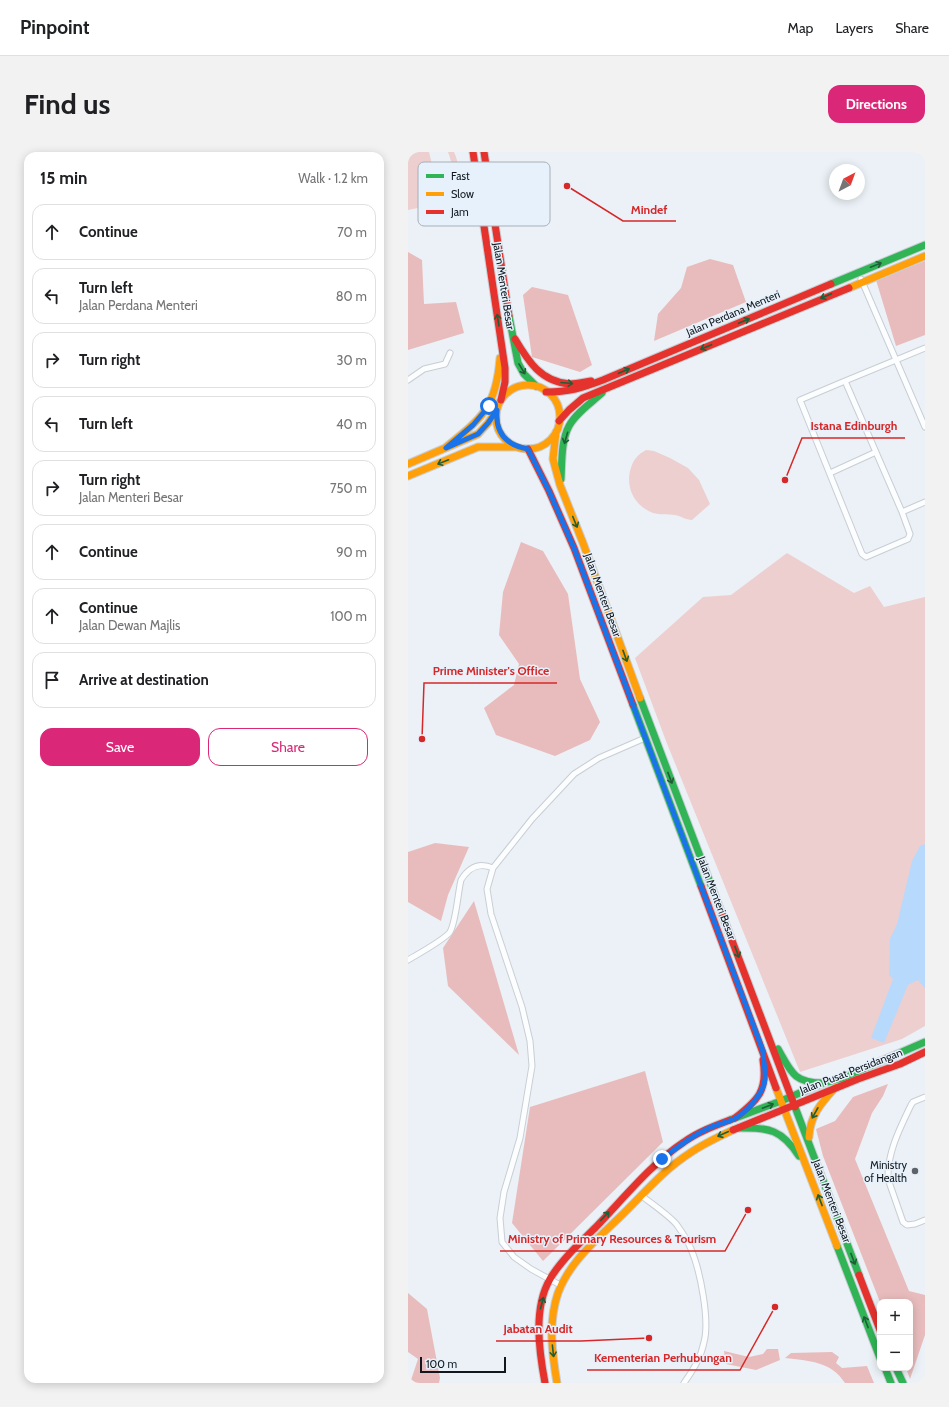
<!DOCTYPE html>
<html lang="en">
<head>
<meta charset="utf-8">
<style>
  :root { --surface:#fff; --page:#f2f2f2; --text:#202124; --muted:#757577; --line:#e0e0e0; --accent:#db2777 }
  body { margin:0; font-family:Cabin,sans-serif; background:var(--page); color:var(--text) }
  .controls { position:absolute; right:12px; bottom:12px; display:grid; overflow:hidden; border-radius:8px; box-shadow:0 2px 10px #0003 }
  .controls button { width:36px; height:36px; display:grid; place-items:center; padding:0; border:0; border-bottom:1px solid var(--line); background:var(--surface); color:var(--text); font:20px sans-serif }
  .compass { position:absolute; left:421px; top:12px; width:36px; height:36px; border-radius:50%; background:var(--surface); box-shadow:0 2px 10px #0003; rotate:41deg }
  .scale { position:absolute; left:12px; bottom:10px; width:86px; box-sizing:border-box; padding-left:4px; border:2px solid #11171d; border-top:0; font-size:11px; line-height:14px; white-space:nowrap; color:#11171d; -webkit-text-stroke:3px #e7f1fb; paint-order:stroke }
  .stop { position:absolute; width:12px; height:12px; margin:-9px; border:3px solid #1a73e8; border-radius:50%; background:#fff }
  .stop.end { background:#1a73e8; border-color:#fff; box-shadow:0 1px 4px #0008 }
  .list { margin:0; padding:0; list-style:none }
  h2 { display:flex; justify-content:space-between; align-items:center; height:52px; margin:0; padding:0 16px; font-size:17px }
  h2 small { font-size:13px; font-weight:400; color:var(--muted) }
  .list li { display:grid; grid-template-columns:26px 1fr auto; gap:12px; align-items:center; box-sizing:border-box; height:56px; margin:0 8px 8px; padding:0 8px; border:1px solid var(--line); border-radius:12px }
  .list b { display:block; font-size:15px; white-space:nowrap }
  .list p { margin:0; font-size:13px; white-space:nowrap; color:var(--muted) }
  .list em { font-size:13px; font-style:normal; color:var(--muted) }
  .actions { display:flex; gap:8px; padding:12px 16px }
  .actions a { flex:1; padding:9px 0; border:1px solid var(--accent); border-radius:12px; text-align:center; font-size:14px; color:var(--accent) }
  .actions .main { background:var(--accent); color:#fff }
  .icon { flex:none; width:22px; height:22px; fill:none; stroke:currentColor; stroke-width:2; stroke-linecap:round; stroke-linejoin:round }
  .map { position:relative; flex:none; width:517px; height:1231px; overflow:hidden; border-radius:12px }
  header { display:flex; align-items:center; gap:24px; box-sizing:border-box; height:56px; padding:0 20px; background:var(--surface); border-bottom:1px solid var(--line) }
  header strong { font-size:19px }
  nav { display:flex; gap:22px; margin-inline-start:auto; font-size:14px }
  .intro { display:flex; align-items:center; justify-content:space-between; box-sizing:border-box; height:96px; padding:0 24px }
  h1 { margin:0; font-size:28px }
  .button { padding:10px 18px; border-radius:12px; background:var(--accent); color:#fff; font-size:14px; font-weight:700 }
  main { display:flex; gap:24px; padding:0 24px }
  aside { flex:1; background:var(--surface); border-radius:12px; box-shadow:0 2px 10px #0003 }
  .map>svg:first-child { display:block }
</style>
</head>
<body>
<header>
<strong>Pinpoint</strong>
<nav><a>Map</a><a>Layers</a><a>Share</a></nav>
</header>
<div class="intro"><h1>Find us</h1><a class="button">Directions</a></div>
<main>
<aside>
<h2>15 min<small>Walk · 1.2 km</small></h2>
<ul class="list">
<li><svg class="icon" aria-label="ahead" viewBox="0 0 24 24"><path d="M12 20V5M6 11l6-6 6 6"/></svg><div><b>Continue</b></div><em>70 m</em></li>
<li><svg class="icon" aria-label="left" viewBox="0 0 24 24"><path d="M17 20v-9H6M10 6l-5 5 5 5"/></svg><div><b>Turn left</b><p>Jalan Perdana Menteri</p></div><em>80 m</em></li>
<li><svg class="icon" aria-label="right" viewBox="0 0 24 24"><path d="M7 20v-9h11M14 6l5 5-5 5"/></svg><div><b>Turn right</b></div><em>30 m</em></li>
<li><svg class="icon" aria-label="left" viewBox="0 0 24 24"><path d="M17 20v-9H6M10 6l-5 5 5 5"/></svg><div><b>Turn left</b></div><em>40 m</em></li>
<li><svg class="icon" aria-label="right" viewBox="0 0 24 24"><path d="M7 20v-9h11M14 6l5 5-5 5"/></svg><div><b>Turn right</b><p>Jalan Menteri Besar</p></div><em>750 m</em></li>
<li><svg class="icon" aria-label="ahead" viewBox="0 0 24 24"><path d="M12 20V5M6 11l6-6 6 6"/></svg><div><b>Continue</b></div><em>90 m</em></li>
<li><svg class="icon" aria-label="ahead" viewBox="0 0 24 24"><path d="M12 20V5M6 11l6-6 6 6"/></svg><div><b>Continue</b><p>Jalan Dewan Majlis</p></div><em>100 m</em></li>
<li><svg class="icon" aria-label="arrive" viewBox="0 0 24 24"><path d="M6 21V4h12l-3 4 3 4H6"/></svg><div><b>Arrive at destination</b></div></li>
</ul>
<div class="actions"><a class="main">Save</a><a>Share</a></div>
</aside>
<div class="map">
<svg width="517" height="1231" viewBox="0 0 517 1231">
  <rect width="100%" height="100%" fill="#ebf1f6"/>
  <!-- green -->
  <path fill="#edcfcf" d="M0,0h21l10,42c14,-13 16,-24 9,-42h6c10,20 1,45 -21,52 -8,3 -17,4 -25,6z
    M238,298l8,1 16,7 18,10 11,12 11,24 -18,16c-6,0 -11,-4 -17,-5 -8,-1 -15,0 -22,-2 -18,-7 -27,-24 -23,-42 3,-11 7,-16 16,-21z
    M379,401l67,40 16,-7 14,21 41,-10v429l-23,13 -102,33 -134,-331 -31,-83 68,-61 28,-2z"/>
  <!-- forest -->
  <path fill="#e8bcbc" d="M0,100l14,8 2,44 32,-2 8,31 -56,17z
    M302,107l23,6 13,37 -92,39 4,-27 23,-26 6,-21z
    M517,109v74l-29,11 -20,-66z
    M124,135l36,8 24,70 -12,7 -48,-15 -9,-62z
    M113,390l22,9 25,43 12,85 20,43 -10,18 -35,16 -59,-21 -12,-27 30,-23 5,-21 -20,-29 4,-43z
    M27,691l34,4 -21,48 -7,26 -33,-19v-50z
    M66,749l45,154 -71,-69 -5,-38z
    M237,919l18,71 -120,119 -31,-38 18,-116z
    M480,932l-5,12 -11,17 -17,46 54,132 16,4v40l-15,44 -4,-11h4v-66h-30l-57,-146 -7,-27 19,-8 18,-24z
    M0,1141l19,16 13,69 -1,5h-29l8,-24 -10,-7z
    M359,1197h11l2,11 -24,10 -30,-6 -2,-13 25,6 14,-3z
    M424,1200l7,5 -3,6 6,5 25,-2 7,17h-29c-14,-22 -36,-22 -60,-25l6,-5z"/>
  <!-- water -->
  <path fill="#b7d9fc" d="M517,692v144l-7,-8 -10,5 -24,58 -13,-5 22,-59 -4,-4 1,-36 7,-15 15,-63 8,-15z"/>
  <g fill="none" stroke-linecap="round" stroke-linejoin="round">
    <!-- street casing -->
    <g stroke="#c8ced3" stroke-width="7">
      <path id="street" d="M453,127l64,148
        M0,228l16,-11 21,-5 5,-11
        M437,229l57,131 8,22 -2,5 -42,18 -4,-3 -62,-154 45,-19 80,-33
        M422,321l46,-21
        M494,360l23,-10
        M0,808c10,-6 36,-20 42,-28 6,-10 8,-40 11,-52 8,-13 18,-18 32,-12
        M517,945l-12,5 -2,3c-11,23 -24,48 -23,74l15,43 4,3 8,-1 10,-4
        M234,1044c10,8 28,20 35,29 5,7 11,16 14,24 9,21 19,71 13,93 -3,16 -11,28 -20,41
        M154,1134l-31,-17 -17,-12 -12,-15 -2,-24 4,-26 16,-54 12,-72 -2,-25 -8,-34 -31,-93 -4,-25 6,-21 39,-49 42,-45 25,-16 46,-20"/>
    </g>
    <!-- fast casing -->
    <g stroke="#c8ced3" stroke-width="9">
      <path id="fast" d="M423,132l94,-39
        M101,164l9,47 6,11 12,12
        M153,327c1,-17 0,-38 8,-53 7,-13 22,-23 33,-33
        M232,546l82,216
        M225,553l68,181
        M370,897c13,23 16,34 45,34
        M387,955l64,168
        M322,968l51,-19 42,-18 19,-5 83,-36
        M331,976c30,-1 43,2 60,28
        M429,1094l43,112
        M477,1216l6,15
        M488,1216l7,15"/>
    </g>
    <!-- slow casing -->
    <g stroke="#c8ced3" stroke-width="9">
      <path id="slow" d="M441,136l76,-32
        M88 265a32 32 0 1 1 64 0a32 32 0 1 1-64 0Z
        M148,280l-3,27 7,26 23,58 57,155
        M37,296c37,-30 51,-40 55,-90
        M0,312l70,-30 10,-11 8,-12
        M0,324l70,-29h38
        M368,936l61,158
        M401,985c1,-21 12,-34 26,-49
        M149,1231c-5,-30 -9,-61 1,-90 12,-33 43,-57 67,-81 21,-21 40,-43 65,-59 13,-9 28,-16 43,-23"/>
    </g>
    <!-- jam casing -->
    <g stroke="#c8ced3" stroke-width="9">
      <path id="jam" d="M65,0l32,216v14l-4,18
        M76,0l25,164
        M107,187c13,22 26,43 55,45 7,0 14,-2 21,-3
        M138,240c23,0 36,-4 57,-12l228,-96
        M151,269l10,-11 14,-12 266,-110
        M120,297l21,42 25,57 59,157
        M293,734l75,202
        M314,762l73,193
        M327,966c23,-18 33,-27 28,-58
        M325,978l125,-51 42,-15 25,-12
        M451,1123l21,55
        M137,1231c-6,-32 -12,-75 5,-104 11,-19 31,-37 46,-52 27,-28 56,-64 88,-85 14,-10 30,-16 46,-22"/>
    </g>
    <!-- street -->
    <use href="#street" stroke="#fcfdfe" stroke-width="5"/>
    <!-- fast -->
    <use href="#fast" stroke="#30b455" stroke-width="7"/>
    <!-- slow -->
    <use href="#slow" stroke="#ff9f0a" stroke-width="7"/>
    <!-- jam -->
    <use href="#jam" stroke="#e5322d" stroke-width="7"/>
  </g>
  <!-- one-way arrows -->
  <defs><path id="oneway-shaft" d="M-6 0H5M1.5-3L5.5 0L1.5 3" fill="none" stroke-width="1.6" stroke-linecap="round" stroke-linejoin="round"/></defs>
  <g stroke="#1f5e36">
    <use href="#oneway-shaft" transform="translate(468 113) rotate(-22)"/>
    <use href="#oneway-shaft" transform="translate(418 144) rotate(157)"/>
    <use href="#oneway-shaft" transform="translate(90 168) rotate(-99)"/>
    <use href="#oneway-shaft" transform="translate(336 169) rotate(-23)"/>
    <use href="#oneway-shaft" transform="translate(298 195) rotate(157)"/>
    <use href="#oneway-shaft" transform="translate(114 217) rotate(59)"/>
    <use href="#oneway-shaft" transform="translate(216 219) rotate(-23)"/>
    <use href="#oneway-shaft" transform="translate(159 231) rotate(5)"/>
    <use href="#oneway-shaft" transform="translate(158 286) rotate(106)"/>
    <use href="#oneway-shaft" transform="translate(35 310) rotate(158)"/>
    <use href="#oneway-shaft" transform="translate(167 370) rotate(68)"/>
    <use href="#oneway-shaft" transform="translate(217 504) rotate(70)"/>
    <use href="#oneway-shaft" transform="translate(262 626) rotate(69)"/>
    <use href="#oneway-shaft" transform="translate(329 800) rotate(69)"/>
    <use href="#oneway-shaft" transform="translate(360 954) rotate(-21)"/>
    <use href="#oneway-shaft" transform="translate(407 961) rotate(119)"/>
    <use href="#oneway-shaft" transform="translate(315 982) rotate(156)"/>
    <use href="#oneway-shaft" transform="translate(412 1048) rotate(-111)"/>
    <use href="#oneway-shaft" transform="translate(197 1064) rotate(-46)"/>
    <use href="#oneway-shaft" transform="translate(445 1107) rotate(69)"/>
    <use href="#oneway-shaft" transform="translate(134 1151) rotate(-75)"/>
    <use href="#oneway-shaft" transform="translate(458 1170) rotate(-111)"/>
    <use href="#oneway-shaft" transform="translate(145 1199) rotate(84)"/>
  </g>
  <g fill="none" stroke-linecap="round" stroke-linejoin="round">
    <!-- route -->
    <path stroke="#1a73e8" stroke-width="5" d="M81,254l-16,19 -27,23 32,-14 10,-11 9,-13c-2,22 8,35 31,39l21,42 25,57 189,503c0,9 3,19 2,28 -1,14 -19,34 -31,40 -9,4 -20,6 -29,11 -16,8 -29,18 -43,29"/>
  </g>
  <!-- markers -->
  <circle fill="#5d6369" stroke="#e7f1fb" stroke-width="1.5" cx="507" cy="1019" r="4"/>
  <g text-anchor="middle" stroke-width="3" stroke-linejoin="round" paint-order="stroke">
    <!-- street labels -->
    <g font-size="11" fill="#11171d" stroke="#e7f1fb">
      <text transform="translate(96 134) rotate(81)" y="4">Jalan Menteri Besar</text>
      <text transform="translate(325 161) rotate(-23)" y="4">Jalan Perdana Menteri</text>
      <text transform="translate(195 443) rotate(70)" y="4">Jalan Menteri Besar</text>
      <text transform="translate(309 746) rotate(69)" y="4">Jalan Menteri Besar</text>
      <text transform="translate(443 919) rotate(-21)" y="4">Jalan Pusat Persidangan</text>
      <text transform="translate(424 1049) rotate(69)" y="4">Jalan Menteri Besar</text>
    </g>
    <!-- poi labels -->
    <g font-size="11" fill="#11171d" stroke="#e7f1fb" text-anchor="end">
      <text x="499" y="1017">Ministry<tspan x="499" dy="13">of Health</tspan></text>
    </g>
  </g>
  <!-- legend -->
  <rect x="10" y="10" width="132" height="64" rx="6" fill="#e7f1fb" stroke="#a7b0b8" stroke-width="1"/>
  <rect x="18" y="22" width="18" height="4" fill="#30b455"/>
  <rect x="18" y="40" width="18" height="4" fill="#ff9f0a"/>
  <rect x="18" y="58" width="18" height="4" fill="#e5322d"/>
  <g font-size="11" fill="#11171d">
    <text x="43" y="28">Fast</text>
    <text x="43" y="46">Slow</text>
    <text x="43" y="64">Jam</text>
  </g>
  <!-- callouts -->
  <path fill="none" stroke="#d62828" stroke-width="1.5" d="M159 34L215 69H268M377 328L394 286H497M14 587L16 531H149M340 1058L317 1099H92M241 1186L173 1189H88M367 1155L332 1218H179"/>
  <g fill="#d62828" stroke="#e7f1fb" stroke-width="1.5">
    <circle cx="159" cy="34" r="4"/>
    <circle cx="377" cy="328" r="4"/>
    <circle cx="14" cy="587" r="4"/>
    <circle cx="340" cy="1058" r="4"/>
    <circle cx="241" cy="1186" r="4"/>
    <circle cx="367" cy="1155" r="4"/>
  </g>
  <g font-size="12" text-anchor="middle" font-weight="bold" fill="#d62828" stroke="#e7f1fb" stroke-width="3" stroke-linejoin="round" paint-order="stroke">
    <text x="241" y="62">Mindef</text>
    <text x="446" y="278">Istana Edinburgh</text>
    <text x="83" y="523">Prime Minister's Office</text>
    <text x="204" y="1091">Ministry of Primary Resources &amp; Tourism</text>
    <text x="130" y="1181">Jabatan Audit</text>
    <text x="255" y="1210">Kementerian Perhubungan</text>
  </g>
</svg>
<div class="controls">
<button>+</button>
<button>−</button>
</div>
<svg class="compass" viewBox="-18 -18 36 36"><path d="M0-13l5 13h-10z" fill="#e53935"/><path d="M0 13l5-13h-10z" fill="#757577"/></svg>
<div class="scale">100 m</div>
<div class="stop" style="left:81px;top:254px"></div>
<div class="stop end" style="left:254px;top:1007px"></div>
</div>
</main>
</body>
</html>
